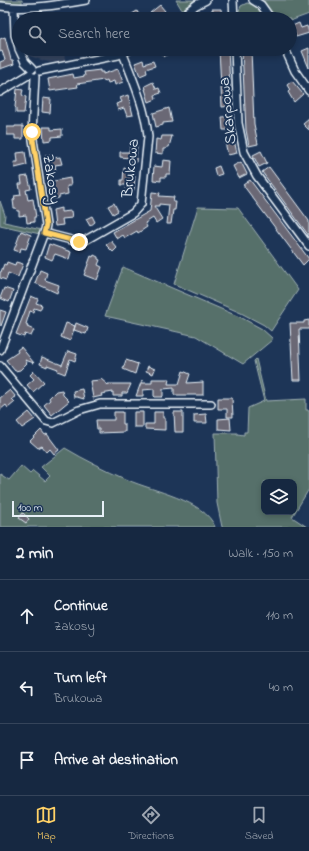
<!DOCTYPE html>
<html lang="en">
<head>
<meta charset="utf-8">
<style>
  :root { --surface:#162841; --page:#1f3048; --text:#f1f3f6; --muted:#9ea6b1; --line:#35445a; --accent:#ffd166 }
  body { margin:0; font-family:"Indie Flower",sans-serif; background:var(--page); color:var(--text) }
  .controls { position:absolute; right:12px; bottom:12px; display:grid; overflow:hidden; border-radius:8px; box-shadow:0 2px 6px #0003 }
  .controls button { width:36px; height:36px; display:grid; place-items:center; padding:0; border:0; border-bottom:1px solid var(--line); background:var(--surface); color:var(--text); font:20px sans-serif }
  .scale { position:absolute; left:12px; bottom:10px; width:92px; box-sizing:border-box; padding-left:4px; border:2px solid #e8f1f8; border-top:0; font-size:11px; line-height:14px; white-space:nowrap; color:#e8f1f8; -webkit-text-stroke:3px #1d3557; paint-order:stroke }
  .stop { position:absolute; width:12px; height:12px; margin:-9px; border:3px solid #ffd166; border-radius:50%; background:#fff }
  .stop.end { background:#ffd166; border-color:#fff; box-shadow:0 1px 4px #0008 }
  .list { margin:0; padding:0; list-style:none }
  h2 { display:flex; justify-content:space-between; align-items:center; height:52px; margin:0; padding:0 16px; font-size:17px }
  h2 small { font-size:13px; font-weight:400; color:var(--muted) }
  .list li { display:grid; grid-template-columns:26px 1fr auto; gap:12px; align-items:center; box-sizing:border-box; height:72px; padding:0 16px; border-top:1px solid var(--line) }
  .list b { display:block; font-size:15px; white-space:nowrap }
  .list p { margin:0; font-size:13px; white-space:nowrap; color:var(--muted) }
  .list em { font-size:13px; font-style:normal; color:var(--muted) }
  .icon { flex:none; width:22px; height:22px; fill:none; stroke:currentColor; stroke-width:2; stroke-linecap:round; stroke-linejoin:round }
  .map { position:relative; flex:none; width:309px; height:527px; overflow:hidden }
  .search { position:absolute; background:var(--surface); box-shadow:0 2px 6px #0003; left:12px; right:12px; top:12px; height:44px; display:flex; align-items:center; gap:10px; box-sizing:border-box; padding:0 14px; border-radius:22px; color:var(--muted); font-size:15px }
  .sheet { height:268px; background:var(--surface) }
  nav { display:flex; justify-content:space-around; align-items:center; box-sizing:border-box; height:56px; border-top:1px solid var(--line); background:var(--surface); font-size:11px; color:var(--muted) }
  nav a { display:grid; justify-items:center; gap:2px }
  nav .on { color:var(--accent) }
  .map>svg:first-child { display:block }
</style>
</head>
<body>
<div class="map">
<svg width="309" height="527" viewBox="0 0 309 527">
  <rect width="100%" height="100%" fill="#1d3557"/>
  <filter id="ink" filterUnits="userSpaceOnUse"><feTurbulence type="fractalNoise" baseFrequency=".025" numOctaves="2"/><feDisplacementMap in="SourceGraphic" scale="8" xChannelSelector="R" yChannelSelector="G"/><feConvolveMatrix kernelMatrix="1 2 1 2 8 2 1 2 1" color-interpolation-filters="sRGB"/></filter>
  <g filter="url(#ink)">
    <!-- built -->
    <path fill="#344460" d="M34,15l11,2v-1l13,-1v4h-36v-3z
      M25,49h39l1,12 -15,1 -6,-1 -17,-6z"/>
    <!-- green -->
    <path fill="#566f6b" stroke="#9fb0b2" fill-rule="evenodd" d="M0,0h22v4l-22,-1z
      M176,0h19l-13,10z
      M259,0h50v14l-19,7v-2h-16l-6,-11z
      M247,3l8,2 12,14h-29v-6l3,-7z
      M0,201l5,14 -1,7 38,8 -2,4 -40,-9z
      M198,207l40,1 60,82 -27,41 -7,-6 -23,-12 -67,-29z
      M123,267l119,51 20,11 10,9v2l-29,24 -47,-28 -91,-20z
      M256,359l10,42 40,-2v11h3v79l-17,28 15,10h-85l-5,-24 -2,-70h22v1l7,1v-3h3l1,-24 16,-7 -10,-40zM264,482h30v30h-30z
      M65,448c20,12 41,22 63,32 24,11 77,20 87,47h-215v-53l9,6 12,-14 9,8 3,-3 12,10 5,-5 -9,-9z"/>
    <!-- building -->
    <path fill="#6b6875" stroke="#e8f1f8" d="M160,5l5,6 -10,8 -5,-6z
      M212,9h9l1,10h-8v-3h-2z
      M137,11l4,8h-17z
      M299,23l2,5 6,-2 2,7 -13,4 -4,-11z
      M5,37l6,23h2l1,4 -14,5v-7l5,-2 -3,-9 -2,1v-13z
      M309,48v20l-7,-17z
      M64,49h15v3l-15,2z
      M157,49h17l-10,8z
      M219,49h9l3,57 -9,1z
      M242,49h9l3,75 4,20 -9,2 -3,-16z
      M264,49h14l-15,7 -2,-4 3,-2z
      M143,60l1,4 9,-3 2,5 -9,3 1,4 -7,3 -5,-13z
      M118,69l5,13 -8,3 -1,-4 -6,2 -1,-3 -2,1 -1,-1 -27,4 1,3 -28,4 -2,-12 25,-5 1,4 11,-2 -1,-4 16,-2v2h3v2z
      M292,81l11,13 -9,8 -6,-10 2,-2 -3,-5z
      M153,82l3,7 3,-1 2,5 -6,2 1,4 -7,3 -4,-13h1l-1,-3z
      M17,89l6,1 -1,4 1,2 3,1 -2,16h-8v-5l-1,-1z
      M128,95l5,20 -6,1 -3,-8 -6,2 -2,-6 6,-2 -2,-4z
      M43,98l8,1 -1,14 -8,-1z
      M169,108l3,14 -9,1v2l-7,2 -3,-14z
      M232,116v14h-9l-1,-13z
      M309,119v11l-6,-6z
      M15,126h8v13h-8v-4h-8v-8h8z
      M43,127h8v3l11,-1v7l-10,1v3l-8,1z
      M162,136h10l-3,11h-2l-1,2h-3v5l-8,-1 1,-14 5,1z
      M234,140l3,13 -9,2 -3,-13z
      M130,145l7,1 -1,16h-7v-4l-9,-1v-5h9z
      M261,151l6,12 -8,4 -6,-12z
      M25,152l2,13 -12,3 -1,-6h4l-1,-9z
      M53,154l1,4 6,-1 2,7 -7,1 1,7 -7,1v-5l-2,1 -2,-14z
      M163,160l8,1 -1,13h-4v3h-5v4l-8,-1 1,-14 8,1z
      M241,162l6,12 -8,4 -6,-12z
      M219,166l3,8 -6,2 -2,-8z
      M269,167l40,54v15l-47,-64z
      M124,168l5,1 -1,7h7l-1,14 -8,-1 1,-4h-6v-5h2z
      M28,176l3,13 -5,1 2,10 5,-1 3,18h-2v5l-7,1 -1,-8 -7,1v-5h-2l-1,-3h-2l-1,-8 2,-1 -1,-3 7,-1 -2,-11h3l-1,-7z
      M70,178l1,8h-4l1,8 -9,2v2l-8,1 -2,-17z
      M250,180l59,79 -6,6 -60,-80z
      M152,192l8,1 -1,3 15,1 -1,5h3l-1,8h-2l-2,14h-4l2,-19 -10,-1v2h-5l8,13 -6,4 -3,-5 -8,5 2,4 -9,6 -1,-2 -12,7 -2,-3 -6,4 -4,-7 37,-21z
      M114,203l4,8 -5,3 -5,-8z
      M61,208v4l10,-1 1,7 -10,1 1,6 -8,1 -2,-16z
      M92,216l3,6 -5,4 -4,-7z
      M21,231l10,4 -5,14 -5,-1 -1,4 -6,-2z
      M111,241l6,7 -4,4 -7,-7z
      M49,244l22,8 -2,7 -14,-5 -3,6 -7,-3z
      M94,255l4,2v2l2,1 -2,5 4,2 -5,13 -13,-5 7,-19 2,1z
      M7,262l8,3 1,-3 7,2 -5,13 -10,-4 -2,7 -6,-2v-6h1l3,-8 2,1z
      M40,270l7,3 -2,7 14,5 -2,8 -22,-10z
      M4,288l9,3 -4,11 -9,-4z
      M31,296l7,3 -2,4 6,2 -2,5 -6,-2 -1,4 -3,-1 -4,13 2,1 -1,2 7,3 -3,6 -6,-2 -1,3 -8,-3z
      M0,310l6,2 -5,14 -1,-1z
      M309,320v9h-10l2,51h-8l-3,-57h14v-2z
      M66,323l9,3 -5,15 -9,-4z
      M76,323l12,5 -2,6 -12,-4z
      M21,347l13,16 -9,-3 2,3 -7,7 -5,1 -9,-11 12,-8 -1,-2z
      M68,351l9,3 -2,7 -5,-2 -5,15 -5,-2 -3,-1 1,-2 -11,-4v2l-7,-3 2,-7 20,8z
      M126,360l12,4 -3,10 -12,-5z
      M148,366l7,3 -2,5 -7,-3z
      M34,371l10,11 -11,10 -6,-7 7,-6 -4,-4z
      M183,371l7,3 -3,9 16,-1v13h-29v-7l-11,1v7l-1,1h-7l-1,-1v-7l-11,1v6h-7l6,-16v3h10v-4h17l-1,5h11z
      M101,379l7,6v-1h23l-4,9h-5v3h-9v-4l-12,2 1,2 -9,2 -3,-17 10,-1z
      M82,389l2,10 -7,-2h-3l-1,-6z
      M10,390l6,7 -4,2 3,3 -7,6 -2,-3 -6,5v-12z
      M62,390l1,5 6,6 -17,14 -8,-10 6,-5 -1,-2 7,-7z
      M218,398h14l1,19h-6v-8h-9z
      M29,412l6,7 -13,9 -5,-6z
      M114,412h9v12h2v8l-26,1v-4h-2l-1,-9h18z
      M134,412h9v15h-9z
      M154,412h9v6h2v12l-20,-1v-5h9z
      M174,412h9v20h-8z
      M206,414l1,9h-13v-8z
      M230,418l1,12 -13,-1v-10z
      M41,430l4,5 2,-1 12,16 -5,4 -4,-5 -3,3 -5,-6 -4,2 -8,-7z
      M23,513l6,6 -3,4 -7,-5z"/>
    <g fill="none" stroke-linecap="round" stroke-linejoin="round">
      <!-- minor casing -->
      <g stroke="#e8f1f8" stroke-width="10">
        <path id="minor" d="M233,0l1,19
          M253,0l8,5 10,14
          M0,6c28,4 58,-1 86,-6
          M14,8l1,27 4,13
          M178,19l18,-14 10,-5
          M19,49l6,13 7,7
          M235,49l3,74 6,29 13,24 52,70
          M285,49l10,22 14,20
          M39,71l79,-16 13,-6
          M0,92l30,-18
          M44,233l35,9 5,-1 49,-28 8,-9 7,-67c-2,-27 -15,-58 -25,-83
          M0,350l45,-120 1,-5 -14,-92 3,-56
          M0,366l46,55 7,2 26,-13 21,-6h111"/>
      </g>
      <!-- minor -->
      <use href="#minor" stroke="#1d3557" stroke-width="7"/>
    </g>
  </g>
  <g fill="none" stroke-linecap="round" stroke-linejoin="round" filter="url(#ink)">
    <!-- route -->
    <path stroke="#ffd166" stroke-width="5" d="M32,132l14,93 -2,8 35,9"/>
  </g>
  <g text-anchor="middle" stroke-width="4" stroke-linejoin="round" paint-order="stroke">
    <!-- street labels -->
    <g font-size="16" fill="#e8f1f8" stroke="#1d3557">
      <text transform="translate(226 111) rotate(-96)" y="6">Skarpowa</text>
      <text transform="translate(129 168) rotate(-84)" y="6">Brukowa</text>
      <text transform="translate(53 179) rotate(81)" y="6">Zakosy</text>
    </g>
  </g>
</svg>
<div class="controls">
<button><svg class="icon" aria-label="layers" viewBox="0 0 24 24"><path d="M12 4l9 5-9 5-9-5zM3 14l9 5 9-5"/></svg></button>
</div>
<div class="scale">100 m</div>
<div class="stop" style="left:32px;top:132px"></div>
<div class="stop end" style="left:79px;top:242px"></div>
<div class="search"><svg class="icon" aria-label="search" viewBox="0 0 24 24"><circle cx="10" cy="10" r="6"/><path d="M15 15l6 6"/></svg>Search here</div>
</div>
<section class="sheet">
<h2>2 min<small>Walk · 150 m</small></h2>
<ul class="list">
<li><svg class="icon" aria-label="ahead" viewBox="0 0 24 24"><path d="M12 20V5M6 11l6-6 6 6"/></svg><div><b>Continue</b><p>Zakosy</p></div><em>110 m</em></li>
<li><svg class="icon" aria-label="left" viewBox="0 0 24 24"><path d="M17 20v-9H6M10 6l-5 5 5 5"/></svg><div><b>Turn left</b><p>Brukowa</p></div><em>40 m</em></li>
<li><svg class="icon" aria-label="arrive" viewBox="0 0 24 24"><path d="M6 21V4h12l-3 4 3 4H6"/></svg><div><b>Arrive at destination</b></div></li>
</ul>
</section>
<nav>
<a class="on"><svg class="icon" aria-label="map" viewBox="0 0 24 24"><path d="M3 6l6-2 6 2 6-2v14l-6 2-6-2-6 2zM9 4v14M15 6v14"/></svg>Map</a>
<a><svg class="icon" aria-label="directions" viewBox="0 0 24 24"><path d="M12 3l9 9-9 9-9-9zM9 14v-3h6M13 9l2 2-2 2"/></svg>Directions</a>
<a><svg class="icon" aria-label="saved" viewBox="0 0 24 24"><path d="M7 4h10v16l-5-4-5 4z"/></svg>Saved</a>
</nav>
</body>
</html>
